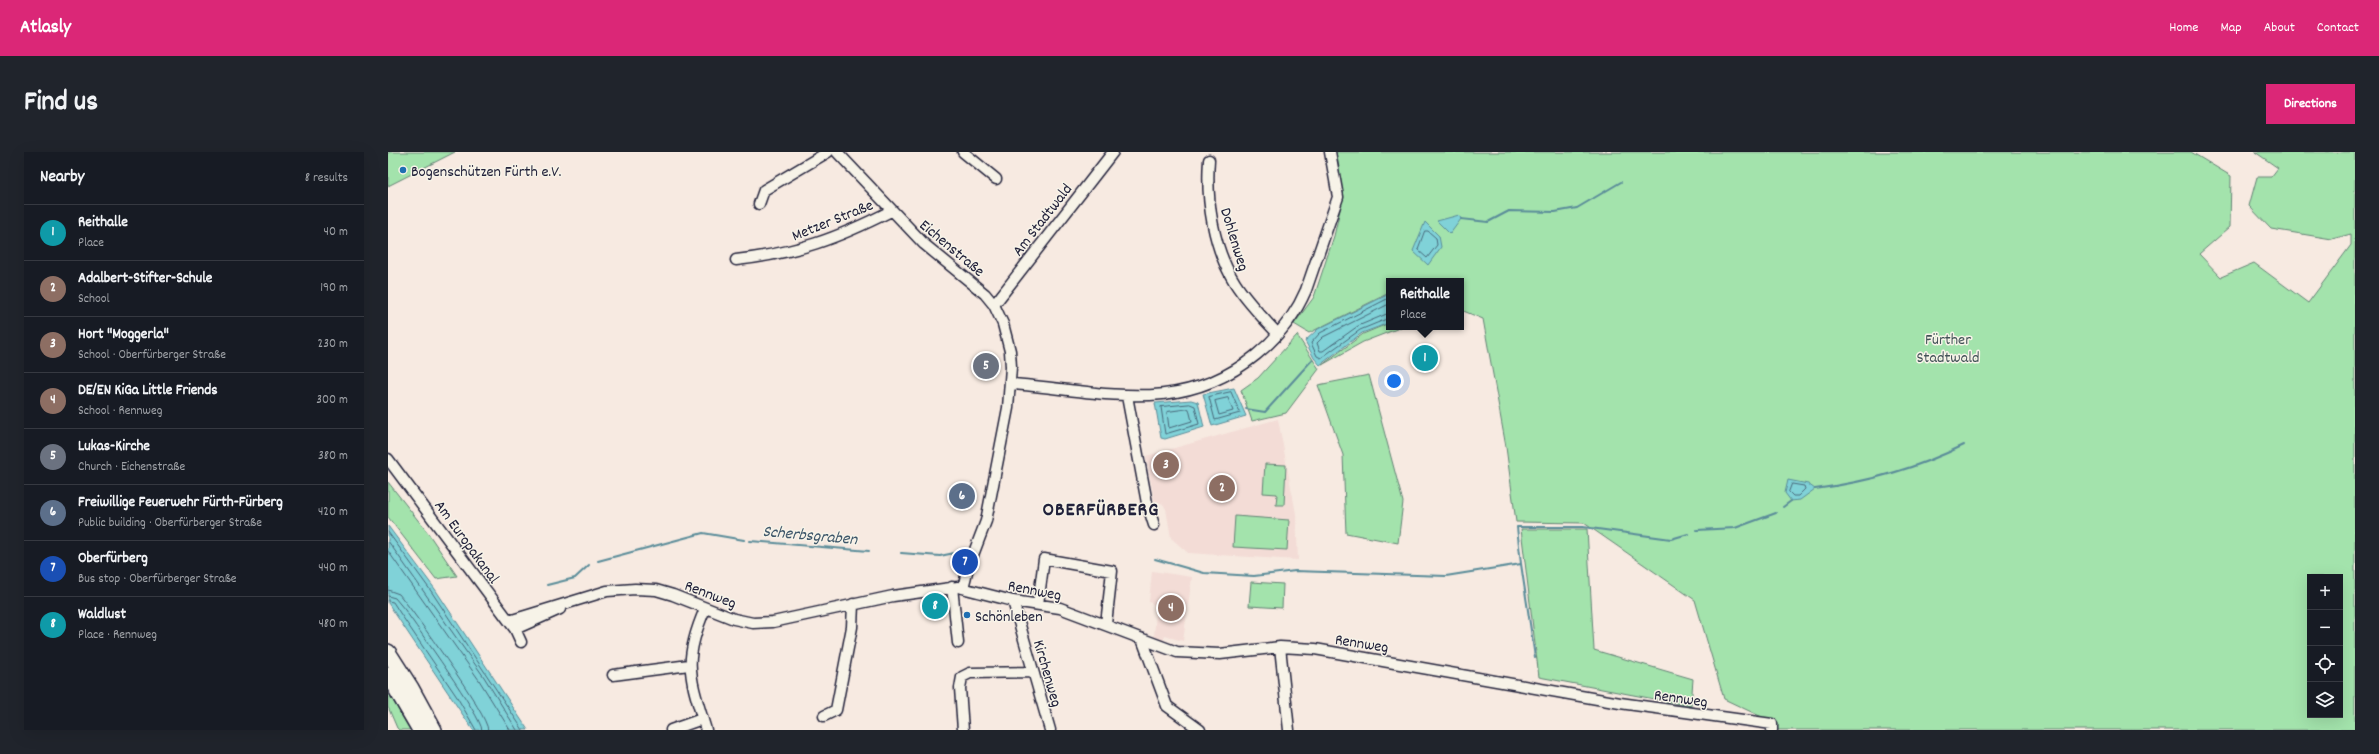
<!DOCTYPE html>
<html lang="en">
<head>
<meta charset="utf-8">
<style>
  :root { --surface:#171b24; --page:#20242c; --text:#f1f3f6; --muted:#9ea1a6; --line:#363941; --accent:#db2777 }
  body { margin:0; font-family:Dekko,sans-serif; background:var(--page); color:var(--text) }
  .controls { position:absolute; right:12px; bottom:12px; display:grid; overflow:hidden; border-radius:0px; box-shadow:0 4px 16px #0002 }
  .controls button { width:36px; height:36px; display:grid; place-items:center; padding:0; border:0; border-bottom:1px solid var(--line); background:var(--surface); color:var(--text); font:20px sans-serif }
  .you { position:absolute; left:1006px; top:229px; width:14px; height:14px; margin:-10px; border:3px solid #fff; border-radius:50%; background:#1a73e8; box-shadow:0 0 0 6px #1a73e833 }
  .badge { display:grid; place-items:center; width:26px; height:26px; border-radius:50%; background:var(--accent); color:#fff; font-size:13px; font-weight:700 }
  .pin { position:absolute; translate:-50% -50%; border:2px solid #fff; box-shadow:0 1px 4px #0006 }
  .popup { position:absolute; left:998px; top:126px; width:78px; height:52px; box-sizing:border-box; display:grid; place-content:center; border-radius:0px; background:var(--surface); filter:drop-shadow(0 1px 3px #0005); font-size:13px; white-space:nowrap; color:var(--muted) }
  .popup b { font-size:15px; color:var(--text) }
  .popup::after { content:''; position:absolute; left:50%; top:100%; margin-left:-8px; border:8px solid transparent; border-top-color:var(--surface) }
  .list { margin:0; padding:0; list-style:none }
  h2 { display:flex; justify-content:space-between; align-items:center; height:52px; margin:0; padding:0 16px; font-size:17px }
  h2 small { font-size:13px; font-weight:400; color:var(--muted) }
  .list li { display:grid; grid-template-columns:26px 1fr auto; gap:12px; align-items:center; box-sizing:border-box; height:56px; padding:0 16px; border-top:1px solid var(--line) }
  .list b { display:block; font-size:15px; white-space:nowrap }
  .list p { margin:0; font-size:13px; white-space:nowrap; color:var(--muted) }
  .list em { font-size:13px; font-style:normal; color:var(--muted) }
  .icon { flex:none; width:22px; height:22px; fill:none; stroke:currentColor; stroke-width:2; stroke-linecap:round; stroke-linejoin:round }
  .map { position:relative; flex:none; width:1967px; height:578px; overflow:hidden; border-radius:0px }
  header { display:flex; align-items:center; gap:24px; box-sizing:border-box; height:56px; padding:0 20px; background:var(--accent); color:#fff }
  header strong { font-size:19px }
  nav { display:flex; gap:22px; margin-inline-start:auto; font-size:14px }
  .intro { display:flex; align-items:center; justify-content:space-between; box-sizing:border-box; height:96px; padding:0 24px }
  h1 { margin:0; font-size:28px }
  .button { padding:10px 18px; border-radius:0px; background:var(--accent); color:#fff; font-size:14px; font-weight:700 }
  main { display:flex; gap:24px; padding:0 24px }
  aside { flex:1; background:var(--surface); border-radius:0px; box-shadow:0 4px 16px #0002 }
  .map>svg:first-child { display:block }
</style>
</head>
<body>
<header>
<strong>Atlasly</strong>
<nav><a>Home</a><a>Map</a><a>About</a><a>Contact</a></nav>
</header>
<div class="intro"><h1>Find us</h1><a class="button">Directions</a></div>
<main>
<aside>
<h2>Nearby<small>8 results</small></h2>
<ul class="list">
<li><span class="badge" style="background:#0f9aa8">1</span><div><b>Reithalle</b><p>Place</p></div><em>40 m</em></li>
<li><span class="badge" style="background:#8d6e63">2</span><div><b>Adalbert-Stifter-Schule</b><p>School</p></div><em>190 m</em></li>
<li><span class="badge" style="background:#8d6e63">3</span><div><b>Hort &quot;Moggerla&quot;</b><p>School · Oberfürberger Straße</p></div><em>230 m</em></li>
<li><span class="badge" style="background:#8d6e63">4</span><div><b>DE/EN KiGa Little Friends</b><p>School · Rennweg</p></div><em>300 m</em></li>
<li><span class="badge" style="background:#6b7280">5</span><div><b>Lukas-Kirche</b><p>Church · Eichenstraße</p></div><em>380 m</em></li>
<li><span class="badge" style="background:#5c6f8a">6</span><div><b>Freiwillige Feuerwehr Fürth-Fürberg</b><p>Public building · Oberfürberger Straße</p></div><em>420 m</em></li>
<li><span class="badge" style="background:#1a4fb4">7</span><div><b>Oberfürberg</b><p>Bus stop · Oberfürberger Straße</p></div><em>440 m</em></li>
<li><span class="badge" style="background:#0f9aa8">8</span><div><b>Waldlust</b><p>Place · Rennweg</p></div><em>480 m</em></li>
</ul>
</aside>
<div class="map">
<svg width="1967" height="578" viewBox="0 0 1967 578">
  <rect width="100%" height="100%" fill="#f7eae1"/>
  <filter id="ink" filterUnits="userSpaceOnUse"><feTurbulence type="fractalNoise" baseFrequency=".025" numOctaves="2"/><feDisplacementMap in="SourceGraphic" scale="8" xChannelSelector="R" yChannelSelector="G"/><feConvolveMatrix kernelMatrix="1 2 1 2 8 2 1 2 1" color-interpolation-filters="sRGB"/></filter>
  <g filter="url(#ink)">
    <!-- built -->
    <path fill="#f3dcd6" d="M890,267l18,95 2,46 -110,-7 -17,-15 -5,-29 -3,-5 -9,-4 -8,-44z
      M764,419l40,6 -9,64 -18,-5 -2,5 -9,-4 2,-25 -2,-2 2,-4 -7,-4z"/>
    <!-- green -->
    <path fill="#a3e3ac" stroke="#628274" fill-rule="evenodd" d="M0,0h67l-67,34z
      M947,0h856l40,24 -1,51 -31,27 22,23 33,-14 54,40 43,-58v-11l-19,5 -61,-10 -22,-23 8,-29h14l7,-9 -23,-16h100v578h-588l-3,-12 -40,-19 -29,-99 -111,-77 -68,-1 -10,-75 -23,-128 -22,-9v-29h-72v12l-80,40 -15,-9 20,-27 20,-61 9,-39zM1922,425h30v138h-30z
      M1001,168v7h13l-39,15 -41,23 41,-31 24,-10z
      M909,183l22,34 -33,44 -34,8 -11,-31 17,-12z
      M981,223l34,127 -5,41 -52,-10 -3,-78 -25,-70z
      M877,312l21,1 -2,40h-8l1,-11 -14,-1z
      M0,330l40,51 29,43 -21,3 -48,-62z
      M847,364l54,4 -2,30 -54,-3z
      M1133,377h66l7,121 99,29 -2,27 -152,-29z
      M863,430l32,2 -1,24 -33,-2z
      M0,540l22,38h-11l-2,-2 -9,-21z"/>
    <!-- water -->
    <path fill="#80d2d8" stroke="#5a8c99" d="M1071,63l2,4 -11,15 -13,-13z
      M1037,70l14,14 2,11 -13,18 -15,-14z
      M1001,142v25l-3,5 -24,9 -42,32 -6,-7 -9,-17 13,-12z
      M846,236l12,28 -34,10 -9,-32z
      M803,248l7,2 6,25 -39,12 -4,-1 -6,-35z
      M1400,328l20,4 7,5 -15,11 -9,1 -6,-8z
      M0,374l47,63 93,141h-55l-85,-127z"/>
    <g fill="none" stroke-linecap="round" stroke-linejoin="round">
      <!-- shore -->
      <path stroke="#48687a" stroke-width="1" d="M1037,79h3l8,7 1,7 -10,13 -9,-8z
        M1001,146l-69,35 -9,10 6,13 4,2 39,-28 29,-12
        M1001,152l-66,33 -6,6 3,8h3l35,-25 31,-13
        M843,240l9,21 -25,7 -6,-23z
        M840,246l5,13 -14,4 -4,-14z
        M802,252l5,2 4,18 -34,10 -4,-27z
        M801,257l3,12 -23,7 -2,-16z
        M1404,332l12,2 1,3 -7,7h-5l-4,-4z
        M0,380l43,59 92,139
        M0,389l96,136 33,53
        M0,399l91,129 31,50
        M0,438l11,4 10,13c14,19 78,106 79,123
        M0,444l7,2 10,12c12,18 76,105 77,120
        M0,449l5,1 7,11 57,84 19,33"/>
      <!-- stream -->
      <path stroke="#5a8c99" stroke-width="2" d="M1073,67l27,3 21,-11 46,1 22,-4 44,-26
        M858,257l19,3 47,-52
        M1427,337c53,-7 101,-20 149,-44
        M1395,355l8,-6
        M1309,378l38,-2 41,-15
        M362,389l119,10
        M513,401l39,3 24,-5
        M767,407l49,14 50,3 41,-5 151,5 75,-12 -4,-37h66l88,12 17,-5
        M210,409l105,-28 41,7
        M1133,412l14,93
        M159,433l28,-7 14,-13"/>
      <!-- minor casing -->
      <g stroke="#22223b" stroke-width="13">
        <path id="minor" d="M449,0l87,92 61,50 9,11 9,19 7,27 1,16 -3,41 -22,113 -18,47 -5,20
          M575,0l33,27
          M821,8c-3,40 4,88 26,123 12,19 28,35 43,51
          M371,52l5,-14 64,-38
          M348,108c61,-7 100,-21 155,-49
          M606,153l119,-153
          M623,232c89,6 168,34 245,-29 22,-18 39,-39 50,-65l32,-93 -8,-45
          M739,244l20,107 7,22
          M0,307l127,170 6,13
          M564,435l6,56
          M625,449l37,129
          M650,452l6,-45 68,12 -6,53
          M317,457c-23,53 -15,68 1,121
          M121,469l98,-30 28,-2 21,1 17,5 61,24 19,4 20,-1 120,-26 65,-9 55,14 47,7 117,44 43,2 60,-7 35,2 305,54 152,21v6
          M127,477l45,-20
          M754,487l25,67 33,24
          M892,495l9,83
          M225,523l76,-10
          M436,564l12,-6 16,-83 1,-23
          M283,578l31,-11
          M575,578l-3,-42 2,-11 8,-4 63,-1"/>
      </g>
      <!-- highway casing -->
      <g stroke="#22223b" stroke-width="18">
        <path id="highway" d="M0,500l23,36 23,42
          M0,523l32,55"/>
      </g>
      <!-- minor -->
      <use href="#minor" stroke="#f7f3e8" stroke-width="10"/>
      <!-- highway -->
      <use href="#highway" stroke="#f7f3e8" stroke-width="15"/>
    </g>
  </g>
  <!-- markers -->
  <g fill="#1f6fb2" stroke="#f7f3e8" stroke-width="1.5">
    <circle cx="15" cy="18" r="4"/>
    <circle cx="579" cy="463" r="4"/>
  </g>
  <g text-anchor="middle" stroke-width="3" stroke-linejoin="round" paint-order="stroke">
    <!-- poi labels -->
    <g font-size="16" fill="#22223b" stroke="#f7f3e8" text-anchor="start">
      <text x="23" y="24">Bogenschützen Fürth e.V.</text>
      <text x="587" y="469">Schönleben</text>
    </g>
    <!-- street labels -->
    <g font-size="16" fill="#22223b" stroke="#f7f3e8">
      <text transform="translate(444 67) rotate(-22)" y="6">Metzer Straße</text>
      <text transform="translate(653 67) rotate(-52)" y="6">Am Stadtwald</text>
      <text transform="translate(848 87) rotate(73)" y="6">Dohlenweg</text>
      <text transform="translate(565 95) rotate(40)" y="6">Eichenstraße</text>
      <text transform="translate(80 389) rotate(54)" y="6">Am Europakanal</text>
      <text transform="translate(647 437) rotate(11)" y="6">Rennweg</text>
      <text transform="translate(323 441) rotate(21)" y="6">Rennweg</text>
      <text transform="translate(974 490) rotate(9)" y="6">Rennweg</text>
      <text transform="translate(661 521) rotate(74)" y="6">Kirchenweg</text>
      <text transform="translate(1293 545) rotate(8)" y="6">Rennweg</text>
    </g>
    <!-- park labels -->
    <g font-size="16" fill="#425257" stroke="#f7f3e8">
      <text x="1560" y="192">Fürther<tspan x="1560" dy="18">Stadtwald</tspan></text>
    </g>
    <!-- water labels -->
    <g font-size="17" font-style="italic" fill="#3e576a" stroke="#f7f3e8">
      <text transform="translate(422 382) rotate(5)" y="6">Scherbsgraben</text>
    </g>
    <!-- district labels -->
    <g font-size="20" font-weight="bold" letter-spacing="1" fill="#22223b" stroke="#f7f3e8">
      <text x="713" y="363">OBERFÜRBERG</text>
    </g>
  </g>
</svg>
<div class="controls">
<button>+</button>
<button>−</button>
<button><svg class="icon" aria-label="locate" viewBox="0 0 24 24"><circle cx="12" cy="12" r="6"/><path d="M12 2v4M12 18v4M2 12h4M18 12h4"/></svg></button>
<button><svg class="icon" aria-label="layers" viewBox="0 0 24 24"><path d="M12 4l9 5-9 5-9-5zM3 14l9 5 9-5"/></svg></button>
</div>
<div class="you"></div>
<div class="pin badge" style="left:1037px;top:206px;background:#0f9aa8">1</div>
<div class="popup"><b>Reithalle</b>Place</div>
<div class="pin badge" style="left:834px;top:336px;background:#8d6e63">2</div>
<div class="pin badge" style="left:778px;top:313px;background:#8d6e63">3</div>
<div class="pin badge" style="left:783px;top:456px;background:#8d6e63">4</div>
<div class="pin badge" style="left:598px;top:214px;background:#6b7280">5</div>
<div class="pin badge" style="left:574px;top:344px;background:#5c6f8a">6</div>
<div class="pin badge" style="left:577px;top:410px;background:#1a4fb4">7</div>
<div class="pin badge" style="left:547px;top:454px;background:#0f9aa8">8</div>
</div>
</main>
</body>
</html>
